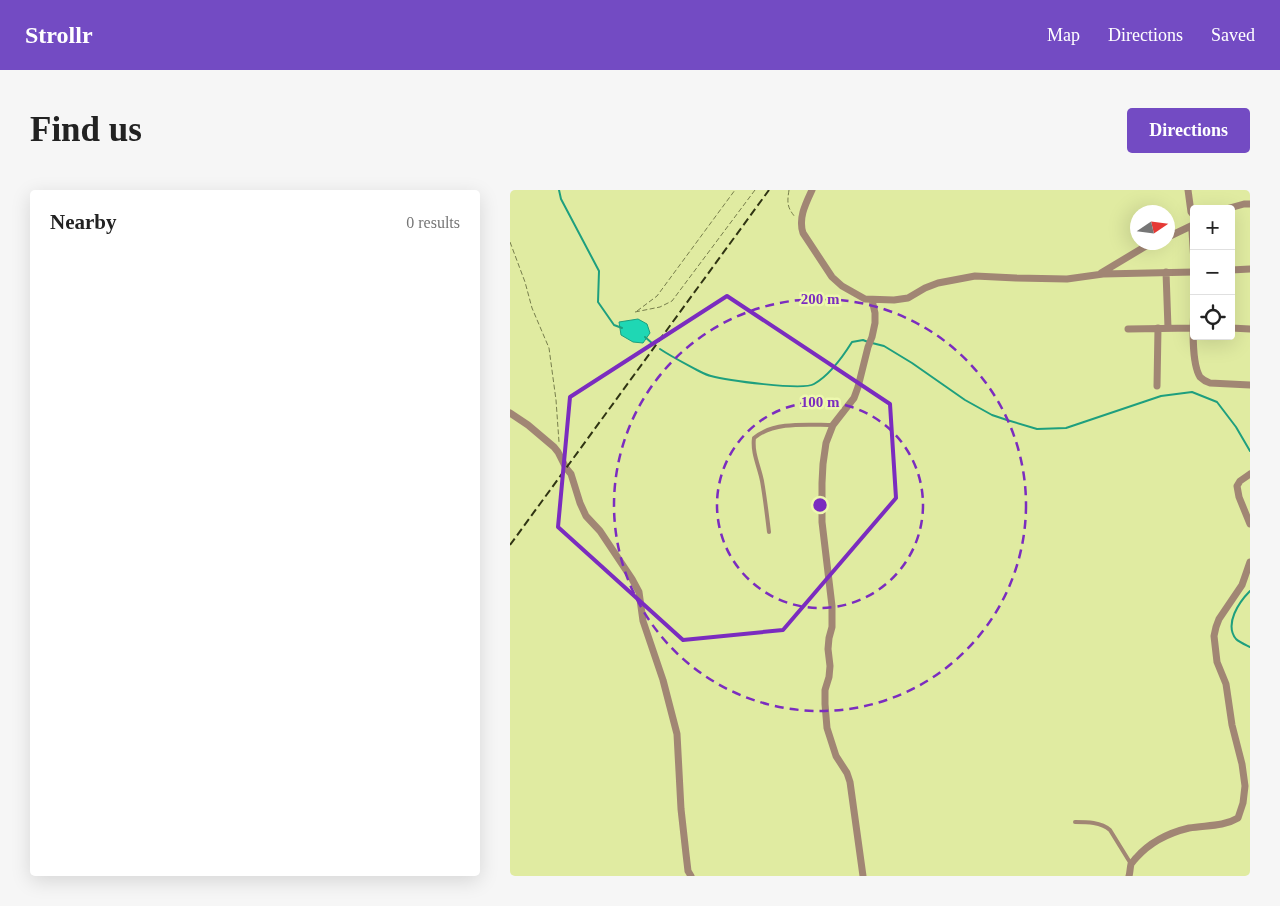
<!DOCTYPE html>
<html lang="en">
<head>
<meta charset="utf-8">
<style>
  :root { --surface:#fff; --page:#f6f6f6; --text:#222; --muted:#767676; --line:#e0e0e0; --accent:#734bc3 }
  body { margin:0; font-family:"Times New Roman",serif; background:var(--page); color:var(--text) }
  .controls { position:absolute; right:15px; top:15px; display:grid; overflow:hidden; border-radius:5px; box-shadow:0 5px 20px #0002 }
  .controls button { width:45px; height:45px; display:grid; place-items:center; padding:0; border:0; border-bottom:1px solid var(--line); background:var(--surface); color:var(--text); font:25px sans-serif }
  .compass { position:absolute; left:620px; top:15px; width:45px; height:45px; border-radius:50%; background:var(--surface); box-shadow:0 5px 20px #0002; rotate:77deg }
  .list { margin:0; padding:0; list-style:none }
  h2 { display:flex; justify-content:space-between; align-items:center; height:65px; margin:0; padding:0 20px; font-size:21px }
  h2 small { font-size:16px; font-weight:400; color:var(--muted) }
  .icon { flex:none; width:28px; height:28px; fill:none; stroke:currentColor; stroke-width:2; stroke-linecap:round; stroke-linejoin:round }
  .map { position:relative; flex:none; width:740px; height:686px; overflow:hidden; border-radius:5px }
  header { display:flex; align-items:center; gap:30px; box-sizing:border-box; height:70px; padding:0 25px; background:var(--accent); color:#fff }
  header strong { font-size:24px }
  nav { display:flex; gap:28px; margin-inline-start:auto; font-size:18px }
  .intro { display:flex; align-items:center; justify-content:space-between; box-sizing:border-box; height:120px; padding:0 30px }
  h1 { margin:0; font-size:35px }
  .button { padding:12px 22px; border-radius:5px; background:var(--accent); color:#fff; font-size:18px; font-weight:700 }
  main { display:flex; gap:30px; padding:0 30px }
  aside { flex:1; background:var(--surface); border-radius:5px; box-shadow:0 5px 20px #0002 }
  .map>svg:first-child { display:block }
</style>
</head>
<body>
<header>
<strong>Strollr</strong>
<nav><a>Map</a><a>Directions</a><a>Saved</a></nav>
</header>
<div class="intro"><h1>Find us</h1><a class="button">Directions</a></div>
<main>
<aside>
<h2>Nearby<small>0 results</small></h2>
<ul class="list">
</ul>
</aside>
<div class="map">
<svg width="740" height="686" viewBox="0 0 740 686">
  <rect width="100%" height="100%" fill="#e0eba1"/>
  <!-- water -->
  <path fill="#1fd7b4" stroke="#1e9f7e" d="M128,129l9,5 3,9 -7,10 -10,-1 -12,-7 -2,-13z"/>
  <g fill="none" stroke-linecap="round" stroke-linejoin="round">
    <!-- stream -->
    <path stroke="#1e9f7e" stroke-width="2" d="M49,0l2,9 38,72 -1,31 16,23 8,3
      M135,147l8,7
      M362,153l12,3 28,17 53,37 27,15 15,5 30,9 29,-1 95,-32 31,-4 25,10 19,25 14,24
      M150,159c12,8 24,14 37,21 4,2 9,5 14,6 14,4 92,15 103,8 16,-9 28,-26 38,-42l11,-2 5,2
      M740,401c-11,11 -26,33 -14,48 3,3 10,6 14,8"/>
    <!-- path -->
    <path stroke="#777e4c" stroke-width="1" stroke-dasharray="5 2.5" stroke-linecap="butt" d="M279,0c-2,13 -2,17 6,27
      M0,52l15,40 7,26 17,40 7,52 3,42
      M127,121l20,-15 78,-106
      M125,122l25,-5 12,-6 83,-111"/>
    <!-- service -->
    <path stroke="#a18674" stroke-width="4" d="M259,342c-2,-17 -4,-34 -7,-51 -3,-15 -10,-28 -8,-43 20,-17 54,-13 79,-13
      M565,632c12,0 26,0 35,8l21,34"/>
    <!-- minor -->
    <path stroke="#a18674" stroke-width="7" d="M302,0c-6,13 -14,28 -9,43l29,44 10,9 23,13 29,1 14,-2 17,-10 13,-5 37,-7 41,2 51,1 36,-5 91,-2
      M678,0l3,22 3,4
      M716,19l18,-5h6
      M684,34l-2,7 2,31
      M658,47l25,-12
      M721,80l19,-1
      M656,82l2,56
      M591,83l45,-27 8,-4
      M684,117c-1,18 -3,55 6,70 3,3 7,5 10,6l40,2
      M721,138l19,1
      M618,139l66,-1
      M647,196l1,-58
      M0,223l18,12 26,22 4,5 8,16 5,6 9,29 6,13 14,15 32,48 7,13 4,29 20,59 14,54 4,75 5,45 2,17 3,5
      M740,284l-10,7 -3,5 2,11 11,27
      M353,686l-13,-94 -3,-9 -11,-17 -9,-28 -2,-24v-14l4,-13 1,-11 -2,-17 1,-11 3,-11v-21l-10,-84v-39l1,-19 3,-21 7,-18 21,-27 4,-11 10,-40 4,-10 3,-14v-10l-3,-13
      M619,686c1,-3 1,-8 2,-12 0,0 4,-5 5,-6 14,-16 32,-25 53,-30 17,-3 34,-1 49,-10l5,-15 2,-17 -3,-22 -10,-39 -6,-41 -9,-22 -3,-26 2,-9 3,-8 23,-34 8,-23"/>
    <!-- rail -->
    <path stroke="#303413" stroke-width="2" stroke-dasharray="8 4" stroke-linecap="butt" d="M0,355l259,-355"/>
  </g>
  <!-- marked area -->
  <path fill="none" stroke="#7b2cbf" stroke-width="4" stroke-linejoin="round" d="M217,106l163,108 6,94 -113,132 -100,10 -125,-113 12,-130z"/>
  <!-- distance rings -->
  <g fill="none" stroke="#7b2cbf" stroke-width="2.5" stroke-dasharray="9 6">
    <circle cx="310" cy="315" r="103"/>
    <circle cx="310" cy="315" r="206"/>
  </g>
  <circle cx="310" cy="315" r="8" fill="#7b2cbf" stroke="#edf8ae" stroke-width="2.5"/>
  <g font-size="15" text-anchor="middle" font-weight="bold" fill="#7b2cbf" stroke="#edf8ae" stroke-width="5" stroke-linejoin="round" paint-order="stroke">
    <text x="310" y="114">200 m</text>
    <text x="310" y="217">100 m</text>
  </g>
</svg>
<div class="controls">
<button>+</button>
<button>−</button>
<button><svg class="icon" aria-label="locate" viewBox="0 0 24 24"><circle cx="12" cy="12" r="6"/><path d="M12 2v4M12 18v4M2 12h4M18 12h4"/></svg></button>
</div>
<svg class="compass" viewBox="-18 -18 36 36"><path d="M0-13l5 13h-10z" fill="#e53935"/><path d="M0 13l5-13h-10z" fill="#767676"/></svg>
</div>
</main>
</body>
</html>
